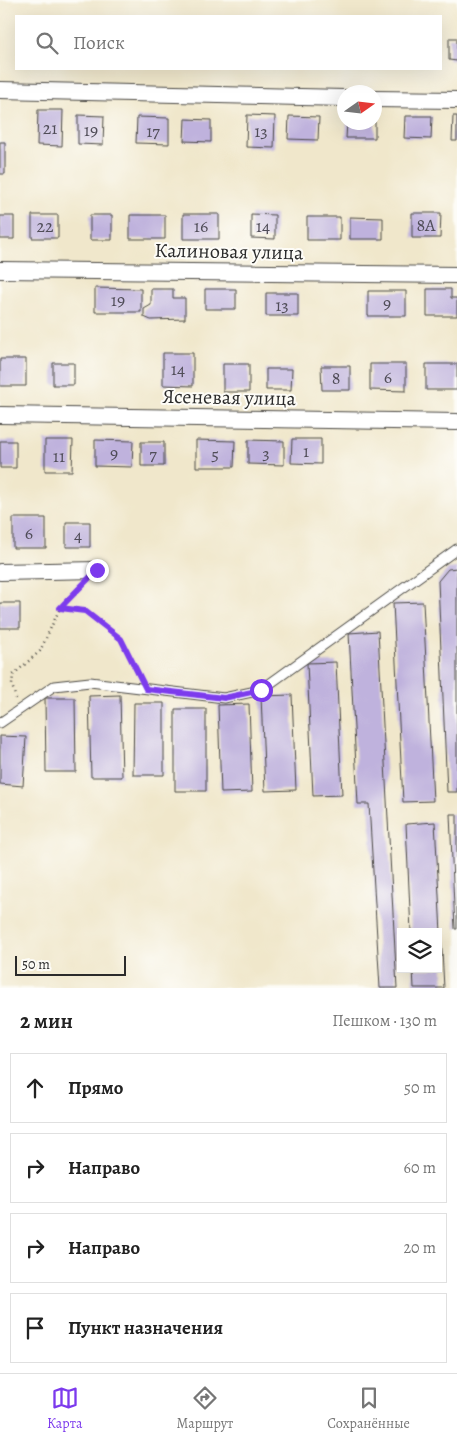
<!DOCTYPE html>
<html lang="ru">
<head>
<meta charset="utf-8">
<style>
  :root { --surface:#fff; --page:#f2f2f2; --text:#222; --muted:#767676; --line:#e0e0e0; --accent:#7c3aed }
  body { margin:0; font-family:Alegreya,serif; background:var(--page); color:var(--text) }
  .controls { position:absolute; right:15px; bottom:15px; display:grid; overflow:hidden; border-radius:0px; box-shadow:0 5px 20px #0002 }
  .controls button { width:45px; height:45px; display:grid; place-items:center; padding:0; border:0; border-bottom:1px solid var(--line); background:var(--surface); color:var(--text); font:25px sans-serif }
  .compass { position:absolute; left:337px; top:85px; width:45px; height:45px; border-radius:50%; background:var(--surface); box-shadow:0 5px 20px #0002; rotate:76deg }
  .scale { position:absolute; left:15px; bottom:12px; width:111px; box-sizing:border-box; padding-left:5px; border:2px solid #2b2b2b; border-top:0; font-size:14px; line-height:18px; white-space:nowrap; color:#2b2b2b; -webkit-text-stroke:4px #fdfcf7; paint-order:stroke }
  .stop { position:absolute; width:15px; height:15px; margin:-11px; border:4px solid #7c3aed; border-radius:50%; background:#fff }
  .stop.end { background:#7c3aed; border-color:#fff; box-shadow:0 1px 5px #0008 }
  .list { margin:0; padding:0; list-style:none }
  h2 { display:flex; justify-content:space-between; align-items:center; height:65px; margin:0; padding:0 20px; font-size:21px }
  h2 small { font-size:16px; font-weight:400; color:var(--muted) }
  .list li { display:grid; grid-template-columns:32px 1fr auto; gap:15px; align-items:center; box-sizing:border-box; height:70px; margin:0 10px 10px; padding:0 10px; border:1px solid var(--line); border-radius:0px }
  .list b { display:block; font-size:19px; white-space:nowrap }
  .list em { font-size:16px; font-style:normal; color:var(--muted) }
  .icon { flex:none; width:28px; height:28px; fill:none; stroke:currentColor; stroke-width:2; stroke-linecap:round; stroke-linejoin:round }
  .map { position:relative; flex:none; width:457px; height:988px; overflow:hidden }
  .search { position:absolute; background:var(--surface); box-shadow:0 5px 20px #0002; left:15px; right:15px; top:15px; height:55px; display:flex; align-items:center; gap:12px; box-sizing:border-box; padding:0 18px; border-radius:0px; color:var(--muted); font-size:19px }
  .sheet { height:385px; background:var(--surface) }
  nav { display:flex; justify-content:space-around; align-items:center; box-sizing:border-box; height:70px; border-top:1px solid var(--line); background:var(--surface); font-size:14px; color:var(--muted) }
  nav a { display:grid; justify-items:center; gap:2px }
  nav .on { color:var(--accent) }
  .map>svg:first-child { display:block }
</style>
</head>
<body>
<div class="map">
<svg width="457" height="988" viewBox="0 0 457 988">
  <rect width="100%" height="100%" fill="#fdfcf7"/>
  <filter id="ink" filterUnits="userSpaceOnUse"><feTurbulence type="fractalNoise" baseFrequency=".02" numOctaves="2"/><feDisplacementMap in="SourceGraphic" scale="10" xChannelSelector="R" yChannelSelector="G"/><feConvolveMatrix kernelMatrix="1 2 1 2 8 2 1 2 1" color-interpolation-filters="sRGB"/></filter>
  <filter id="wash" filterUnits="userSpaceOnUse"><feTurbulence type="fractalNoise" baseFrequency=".0096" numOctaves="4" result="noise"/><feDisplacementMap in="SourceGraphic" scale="20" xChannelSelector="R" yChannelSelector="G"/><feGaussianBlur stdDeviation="1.12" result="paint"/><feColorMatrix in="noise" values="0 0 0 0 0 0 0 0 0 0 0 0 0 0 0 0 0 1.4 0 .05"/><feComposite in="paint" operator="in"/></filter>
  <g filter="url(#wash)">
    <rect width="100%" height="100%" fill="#f0e7cb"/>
    <g id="blocks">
      <!-- building -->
      <path fill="#bfb2dd" d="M449,38h8v23l-8,-1z
        M38,110h25l-1,36 -25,-1z
        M78,115l26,1 -1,29 -25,-1z
        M247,115l28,1 -1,32 -28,-1z
        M289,116l30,1 -1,23 -30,-1z
        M405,116h27l-1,23 -27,-1z
        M453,116h4v25h-5z
        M137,117l32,1v26l-33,-1z
        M185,119l26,1v22l-27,-1z
        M347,122h28v16h-29z
        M0,142h5v32h-5z
        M412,213h29l-1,25h-28z
        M183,214h36v25h-36z
        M251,214l24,1v24l-24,-1z
        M32,215h26v23h-26z
        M90,215h22v25h-22z
        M130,215h35v24h-35z
        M0,216h14v23h-14z
        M307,217h33v23h-33z
        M350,217l33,1v21h-33z
        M95,288l46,1v23h-46z
        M151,289h22v9h12v21l-34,1 -7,-3v-8l7,-4z
        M205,289h31v20h-31z
        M427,289h24v9h6v18h-30z
        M368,291h38v25h-38z
        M266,293h32v23h-32z
        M163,353h30v33l-30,-1z
        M0,359h26v27h-26z
        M53,363h21v22h-21z
        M223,364h26v28h-26z
        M370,364h36v27l-36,-1z
        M426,364h31v26h-31z
        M321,366h29v24h-28z
        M266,369h26l-1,21h-25z
        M292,439h29v25l-30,-1z
        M45,440h28l-1,31h-27z
        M95,440l38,1 -1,26 -37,-1z
        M196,440l39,1 -1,26h-38z
        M248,440l36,1v24l-36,-1z
        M0,441h16v27h-16z
        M141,442h23v24h-23z
        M13,518h33v30h-33z
        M66,522h24v25h-24z
        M457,568v224h-10l-9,-211 10,-12z
        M423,602l10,199 -30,1 -10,-199z
        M0,603h20v25h-20z
        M378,631l19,357h-17l-11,-184h-11l-9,-171z
        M336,662l6,133 -29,1 -6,-133z
        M120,695l2,82h-31l-2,-81z
        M292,695l4,95 -31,1 -4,-95z
        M45,698h30l1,74h-30z
        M134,703h30v72h-31z
        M249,704l3,88 -31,1 -3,-88z
        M175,709h31v82h-31z
        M0,736l26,1 -3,49 -23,-2z
        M450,814h7v115h-2z
        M435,822l9,166h-30l-1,-19h25v-37h-27l-5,-108z"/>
    </g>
  </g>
  <g filter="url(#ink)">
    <use href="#blocks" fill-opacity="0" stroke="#494743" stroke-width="1"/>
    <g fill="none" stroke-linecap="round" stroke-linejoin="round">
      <!-- lane casing -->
      <g stroke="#494743" stroke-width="11">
        <path id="lane" d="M0,723l54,-37 36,-4 134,16 37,-8 196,-141"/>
      </g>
      <!-- street casing -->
      <g stroke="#494743" stroke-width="18">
        <path id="street" d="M0,90l344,8
          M374,99l83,1
          M0,270l457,5
          M0,415l457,7
          M0,572l97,-2"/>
      </g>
      <!-- path -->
      <path stroke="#494743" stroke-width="2.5" stroke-dasharray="1 4" stroke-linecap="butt" d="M82,585l-22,23 25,3 36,28 18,37
        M16,699l-4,-14 1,-10 27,-24 20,-43"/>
      <!-- lane -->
      <use href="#lane" stroke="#fff" stroke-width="9"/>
      <!-- street -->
      <use href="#street" stroke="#fff" stroke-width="16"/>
    </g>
  </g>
  <g fill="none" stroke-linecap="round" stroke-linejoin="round" filter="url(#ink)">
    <!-- route -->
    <path stroke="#7c3aed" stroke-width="6" d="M97,570l-37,38 25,3 36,28 25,50 78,9 37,-8"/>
  </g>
  <g text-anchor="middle" stroke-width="4" stroke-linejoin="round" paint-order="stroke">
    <!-- number labels -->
    <g font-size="18" fill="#504d58">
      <text x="50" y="134">21</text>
      <text x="91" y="136">19</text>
      <text x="153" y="137">17</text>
      <text x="261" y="137">13</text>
      <text x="426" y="231">8А</text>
      <text x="45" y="232">22</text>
      <text x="201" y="232">16</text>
      <text x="263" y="232">14</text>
      <text x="118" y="306">19</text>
      <text x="387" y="309">9</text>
      <text x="282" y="311">13</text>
      <text x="178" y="375">14</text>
      <text x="388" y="383">6</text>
      <text x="336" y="384">8</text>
      <text x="306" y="457">1</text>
      <text x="114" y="459">9</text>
      <text x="266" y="459">3</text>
      <text x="153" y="460">7</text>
      <text x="215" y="460">5</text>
      <text x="59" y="462">11</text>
      <text x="29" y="539">6</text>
      <text x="78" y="541">4</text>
    </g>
    <!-- street labels -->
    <g font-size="20" fill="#2b2b2b" stroke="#fdfcf7">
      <text transform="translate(229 251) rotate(1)" y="7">Калиновая улица</text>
      <text transform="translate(229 397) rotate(1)" y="7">Ясеневая улица</text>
    </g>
  </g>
</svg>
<div class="controls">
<button><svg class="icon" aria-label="layers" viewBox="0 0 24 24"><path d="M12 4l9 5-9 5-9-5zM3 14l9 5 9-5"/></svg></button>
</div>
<svg class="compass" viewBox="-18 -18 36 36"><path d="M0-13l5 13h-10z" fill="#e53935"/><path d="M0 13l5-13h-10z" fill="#767676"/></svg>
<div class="scale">50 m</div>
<div class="stop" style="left:261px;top:690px"></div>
<div class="stop end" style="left:97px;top:570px"></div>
<div class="search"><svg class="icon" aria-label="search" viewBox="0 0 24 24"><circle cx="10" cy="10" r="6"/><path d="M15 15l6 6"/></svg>Поиск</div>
</div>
<section class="sheet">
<h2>2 мин<small>Пешком · 130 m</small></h2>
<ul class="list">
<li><svg class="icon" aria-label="ahead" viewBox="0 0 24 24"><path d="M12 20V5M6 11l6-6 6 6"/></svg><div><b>Прямо</b></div><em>50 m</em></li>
<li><svg class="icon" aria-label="right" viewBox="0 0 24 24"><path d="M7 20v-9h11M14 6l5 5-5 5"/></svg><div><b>Направо</b></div><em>60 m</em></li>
<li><svg class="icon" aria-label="right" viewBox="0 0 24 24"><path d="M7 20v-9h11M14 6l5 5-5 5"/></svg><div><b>Направо</b></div><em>20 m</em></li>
<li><svg class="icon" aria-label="arrive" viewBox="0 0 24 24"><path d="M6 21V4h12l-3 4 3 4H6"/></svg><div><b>Пункт назначения</b></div></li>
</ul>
</section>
<nav>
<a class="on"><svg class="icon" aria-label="map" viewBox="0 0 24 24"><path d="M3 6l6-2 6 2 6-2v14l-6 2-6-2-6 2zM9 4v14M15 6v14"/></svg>Карта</a>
<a><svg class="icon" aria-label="directions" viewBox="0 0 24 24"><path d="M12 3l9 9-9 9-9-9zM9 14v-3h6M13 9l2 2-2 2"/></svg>Маршрут</a>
<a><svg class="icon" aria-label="saved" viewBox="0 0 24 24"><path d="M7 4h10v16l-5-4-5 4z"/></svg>Сохранённые</a>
</nav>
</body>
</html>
